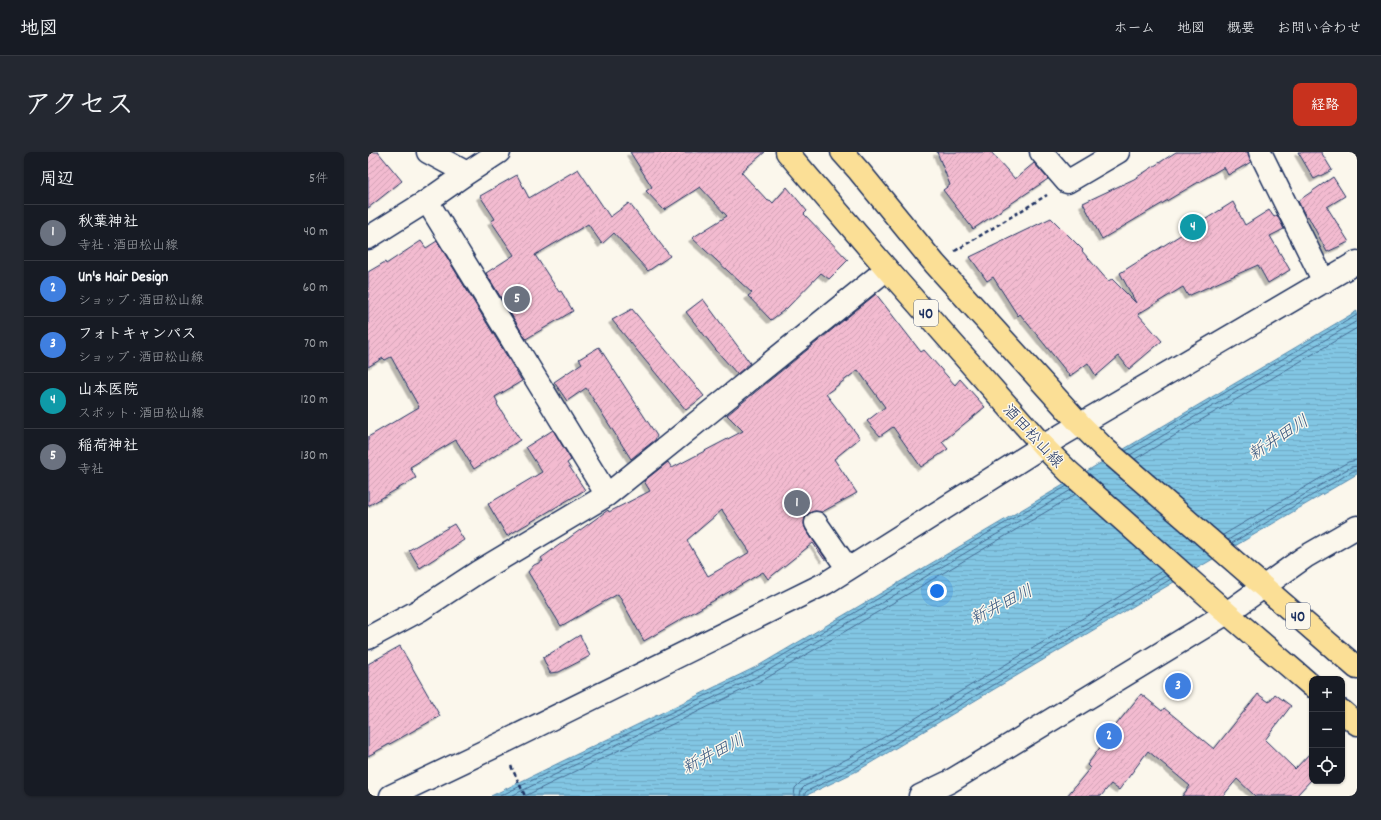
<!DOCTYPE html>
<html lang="ja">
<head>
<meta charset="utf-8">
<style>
  :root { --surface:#171b24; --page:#242831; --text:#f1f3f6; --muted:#9ea1a6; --line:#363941; --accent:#c8321e }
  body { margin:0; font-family:Dekko,"Klee One",sans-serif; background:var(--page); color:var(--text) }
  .controls { position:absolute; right:12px; bottom:12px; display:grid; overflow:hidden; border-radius:8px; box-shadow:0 1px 3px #0004 }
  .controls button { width:36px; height:36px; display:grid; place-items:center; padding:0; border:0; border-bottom:1px solid var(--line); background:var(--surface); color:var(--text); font:20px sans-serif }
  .you { position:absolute; left:569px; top:439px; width:14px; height:14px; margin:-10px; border:3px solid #fff; border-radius:50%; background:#1a73e8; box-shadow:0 0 0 6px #1a73e833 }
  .badge { display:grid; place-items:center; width:26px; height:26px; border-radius:50%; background:var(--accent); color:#fff; font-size:13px; font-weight:700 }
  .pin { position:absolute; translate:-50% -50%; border:2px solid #fff; box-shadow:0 1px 4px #0006 }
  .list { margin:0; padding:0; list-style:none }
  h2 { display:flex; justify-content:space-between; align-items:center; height:52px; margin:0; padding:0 16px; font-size:17px }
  h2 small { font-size:13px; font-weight:400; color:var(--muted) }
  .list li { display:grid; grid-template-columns:26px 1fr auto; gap:12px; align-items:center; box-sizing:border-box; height:56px; padding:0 16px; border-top:1px solid var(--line) }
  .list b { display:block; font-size:15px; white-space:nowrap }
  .list p { margin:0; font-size:13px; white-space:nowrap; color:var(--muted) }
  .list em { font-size:13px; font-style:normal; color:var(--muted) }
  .icon { flex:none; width:22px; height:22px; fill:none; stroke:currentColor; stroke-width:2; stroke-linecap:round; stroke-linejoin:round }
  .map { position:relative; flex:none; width:989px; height:644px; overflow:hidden; border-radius:8px }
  header { display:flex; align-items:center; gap:24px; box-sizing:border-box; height:56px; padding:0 20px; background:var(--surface); border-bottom:1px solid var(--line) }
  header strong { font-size:19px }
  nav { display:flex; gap:22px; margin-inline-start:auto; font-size:14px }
  .intro { display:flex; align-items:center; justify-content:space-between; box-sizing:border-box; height:96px; padding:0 24px }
  h1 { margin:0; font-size:28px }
  .button { padding:10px 18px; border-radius:8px; background:var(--accent); color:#fff; font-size:14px; font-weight:700 }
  main { display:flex; gap:24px; padding:0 24px }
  aside { flex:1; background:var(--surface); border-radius:8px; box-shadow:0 1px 3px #0004 }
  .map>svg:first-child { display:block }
</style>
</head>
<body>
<header>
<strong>地図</strong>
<nav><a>ホーム</a><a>地図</a><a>概要</a><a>お問い合わせ</a></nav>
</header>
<div class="intro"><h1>アクセス</h1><a class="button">経路</a></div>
<main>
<aside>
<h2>周辺<small>5件</small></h2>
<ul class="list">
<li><span class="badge" style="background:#6b7280">1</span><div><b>秋葉神社</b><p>寺社 · 酒田松山線</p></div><em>40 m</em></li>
<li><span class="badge" style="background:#3f7fe0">2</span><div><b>Un's Hair Design</b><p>ショップ · 酒田松山線</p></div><em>60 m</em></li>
<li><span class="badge" style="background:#3f7fe0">3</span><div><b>フォトキャンパス</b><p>ショップ · 酒田松山線</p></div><em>70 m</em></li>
<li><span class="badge" style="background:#0f9aa8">4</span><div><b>山本医院</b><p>スポット · 酒田松山線</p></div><em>120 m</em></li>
<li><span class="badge" style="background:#6b7280">5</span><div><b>稲荷神社</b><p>寺社</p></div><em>130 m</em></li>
</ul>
</aside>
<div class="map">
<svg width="989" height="644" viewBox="0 0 989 644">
  <defs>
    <pattern id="water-rules" width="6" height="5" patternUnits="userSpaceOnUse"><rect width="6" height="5" fill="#82c6e3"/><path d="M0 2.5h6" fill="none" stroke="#70aac5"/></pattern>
    <pattern id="building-hatch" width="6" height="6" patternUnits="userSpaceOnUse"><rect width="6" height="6" fill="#f3bbd0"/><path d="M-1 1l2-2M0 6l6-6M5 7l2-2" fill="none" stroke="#d0a1b5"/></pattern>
    <filter id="shadow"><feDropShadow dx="-3.5" dy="3.5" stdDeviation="0" flood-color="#0004"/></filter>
  </defs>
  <rect width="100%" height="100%" fill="#fbf7ec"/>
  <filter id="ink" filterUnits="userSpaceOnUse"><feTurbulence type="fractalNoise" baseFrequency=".025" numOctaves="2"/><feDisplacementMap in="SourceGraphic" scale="8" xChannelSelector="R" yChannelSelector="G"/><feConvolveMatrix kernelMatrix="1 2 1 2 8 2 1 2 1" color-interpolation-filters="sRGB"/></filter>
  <g filter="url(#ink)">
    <!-- water -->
    <path fill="url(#water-rules)" stroke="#598aae" d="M989,159v163l-200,118 -300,179 -52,25h-314l267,-130z"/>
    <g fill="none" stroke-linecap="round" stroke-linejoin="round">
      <!-- shore -->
      <path stroke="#446b93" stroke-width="1" d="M758,299l231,-136
        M762,303l227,-134
        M767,307l222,-131
        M855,383l125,-73 9,-2
        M860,388l123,-73 6,-1
        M864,391l121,-72h4
        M132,644l260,-127 307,-183
        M143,644l251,-122 309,-184
        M157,644l240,-117 311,-185
        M426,644l1,-8 6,-6 48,-24 313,-187
        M432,644l1,-6 4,-4 47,-23 315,-188
        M437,644v-3l2,-2 48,-23 316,-189"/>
    </g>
    <!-- building -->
    <path fill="url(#building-hatch)" stroke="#1b2f5e" fill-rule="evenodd" filter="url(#shadow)" d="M0,0h10l24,29 -34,27z
      M262,0h135l-24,20 27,29 2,-1 3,3 14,-16 20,24 -3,3 44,46 -19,19 -8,-6 -34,35 -16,12 -23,-24 4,-3 -60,-55 35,-22 -27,-29 -36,23 -18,-19 6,-4z
      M569,0h54l24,27 19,-16 14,16 -75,50 -30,-39 7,-5z
      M808,0h72l3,10 -23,13 -4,-8 -122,72 -19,-36 51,-24z
      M930,0h23l11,18 -18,9z
      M210,17l32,48 19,-14 41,53 -22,15 -34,-38 -12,11 -14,-20 -53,31 24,37 2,-1 12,20 -47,28 -40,-66 28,-18 -23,-34 4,-2 -15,-23 37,-21 12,23z
      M965,25l12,19 -18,11 22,35 -22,10 -19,-36 -2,1 -8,-16z
      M865,50l12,23 24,-15 5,7 3,-2 7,14 -14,7 20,34 -22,13 -10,-18 -70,31 -5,-9 -45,27 24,27 -33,28 -10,-13 -23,20 -8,-13 -18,13 -50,-62 -2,2 -25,-39 -6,4 -17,-24 81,-39 32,32 -1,1 26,30 4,-2 24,24 -16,-30z
      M53,89l5,7 11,-7 85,140 -27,16 3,6 -1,1 23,36 -46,29 -18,-29 -46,27 6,11 -48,28v-69l51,-30 -28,-50 -6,3 -2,-2 -15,9v-95l17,-10 1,2z
      M508,142l45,58 3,-2 31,35 5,-6 25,28 -43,35 6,7 -27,18 -28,-40 -13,9 -13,-15 18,-14 -27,-37 -32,24 34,44 -26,21 23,34 -35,19 -7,-1 -6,2 -4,4 -1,7 2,6 20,29h-2l-11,-16 -45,36 -5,-7 -119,69 -26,-47 -57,32 -33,-54 6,-7 9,-4 -2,-3 67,-48 1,2 41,-21 -6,-10 24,-19 4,6 71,-37 -16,-16zM354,358l28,42 -42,24 -21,-36z
      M335,147l47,64 -13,11 -21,-24 -30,-38z
      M264,157l72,87 -18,14 -74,-90z
      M231,195l58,89 -2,4 -24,19 -45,-71 -19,13 -13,-19 28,-19 -3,-4z
      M185,278l18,30 -4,3 18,27 -78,46 -19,-32 54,-32 -16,-25z
      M86,372l10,16 -44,28 -11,-18z
      M212,483l10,21 -31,16 -9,1 -7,-15z
      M32,494l40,70 -72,40v-92z
      M773,542l21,17 2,-3 50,41 44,-55 11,8 6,-8 16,12 -26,34 30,29 17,-18v28l-16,17h-41l-18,-17 -14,17h-41l8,-10 -42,-35 -29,39 -8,-6 -10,12h-34l23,-28 -3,-3 30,-40h-1z"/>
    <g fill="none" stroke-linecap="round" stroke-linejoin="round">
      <!-- minor casing -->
      <g stroke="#1b2f5e" stroke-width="25">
        <path id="minor" d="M60,0l39,21
          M673,0l26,30 51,-30
          M892,0l64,130
          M59,49l180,294
          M0,86l59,-37 40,-28 32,-21
          M448,371l32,46
          M0,486l52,-28 58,-38 129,-77 280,-226
          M23,644l109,-52 326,-161 217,-137 314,-184
          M552,644l29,-14 278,-169 78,-56 52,-30"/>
      </g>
      <!-- major casing -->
      <g stroke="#1b2f5e" stroke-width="25">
        <path id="major" d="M419,0l100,117 156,177 25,25 159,142 85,73
          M474,0l17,19 76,93 145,160 24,24 253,220
          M974,559l15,13"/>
      </g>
      <!-- path -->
      <path stroke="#1b2f5e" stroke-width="2.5" stroke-dasharray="4 3" stroke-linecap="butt" d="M587,99l92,-56
        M143,614l14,30"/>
      <!-- minor -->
      <use href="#minor" stroke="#fbf7ec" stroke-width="22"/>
      <!-- major -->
      <use href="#major" stroke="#fbdf96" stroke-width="22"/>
    </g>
  </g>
  <g text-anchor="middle" stroke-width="3" stroke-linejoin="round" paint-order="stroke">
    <!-- shield labels -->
    <g fill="#fbf7ec" stroke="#5e6b89" stroke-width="1">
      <rect x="546" y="148" width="24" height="26" rx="3"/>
      <rect x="918" y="451" width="24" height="26" rx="3"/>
    </g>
    <g font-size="15" font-weight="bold" fill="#1b2f5e">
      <text x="558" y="166">40</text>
      <text x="930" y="469">40</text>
    </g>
    <!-- street labels -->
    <g font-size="16" fill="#1b2f5e" stroke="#fbf7ec">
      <text transform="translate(666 283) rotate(47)" y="6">酒田松山線</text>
    </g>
    <!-- water labels -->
    <g font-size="17" font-style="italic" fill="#35557f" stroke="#fbf7ec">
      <text transform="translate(910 285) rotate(-33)" y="6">新井田川</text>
      <text transform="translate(633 452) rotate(-27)" y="6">新井田川</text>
      <text transform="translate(345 601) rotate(-27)" y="6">新井田川</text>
    </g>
  </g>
</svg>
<div class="controls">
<button>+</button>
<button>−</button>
<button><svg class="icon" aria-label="locate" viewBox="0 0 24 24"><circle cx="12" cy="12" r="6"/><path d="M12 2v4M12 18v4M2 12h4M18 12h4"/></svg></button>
</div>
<div class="you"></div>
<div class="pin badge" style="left:429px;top:351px;background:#6b7280">1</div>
<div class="pin badge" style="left:741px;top:584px;background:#3f7fe0">2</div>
<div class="pin badge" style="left:810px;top:534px;background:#3f7fe0">3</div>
<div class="pin badge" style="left:825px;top:75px;background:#0f9aa8">4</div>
<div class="pin badge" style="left:149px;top:147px;background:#6b7280">5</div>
</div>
</main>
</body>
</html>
